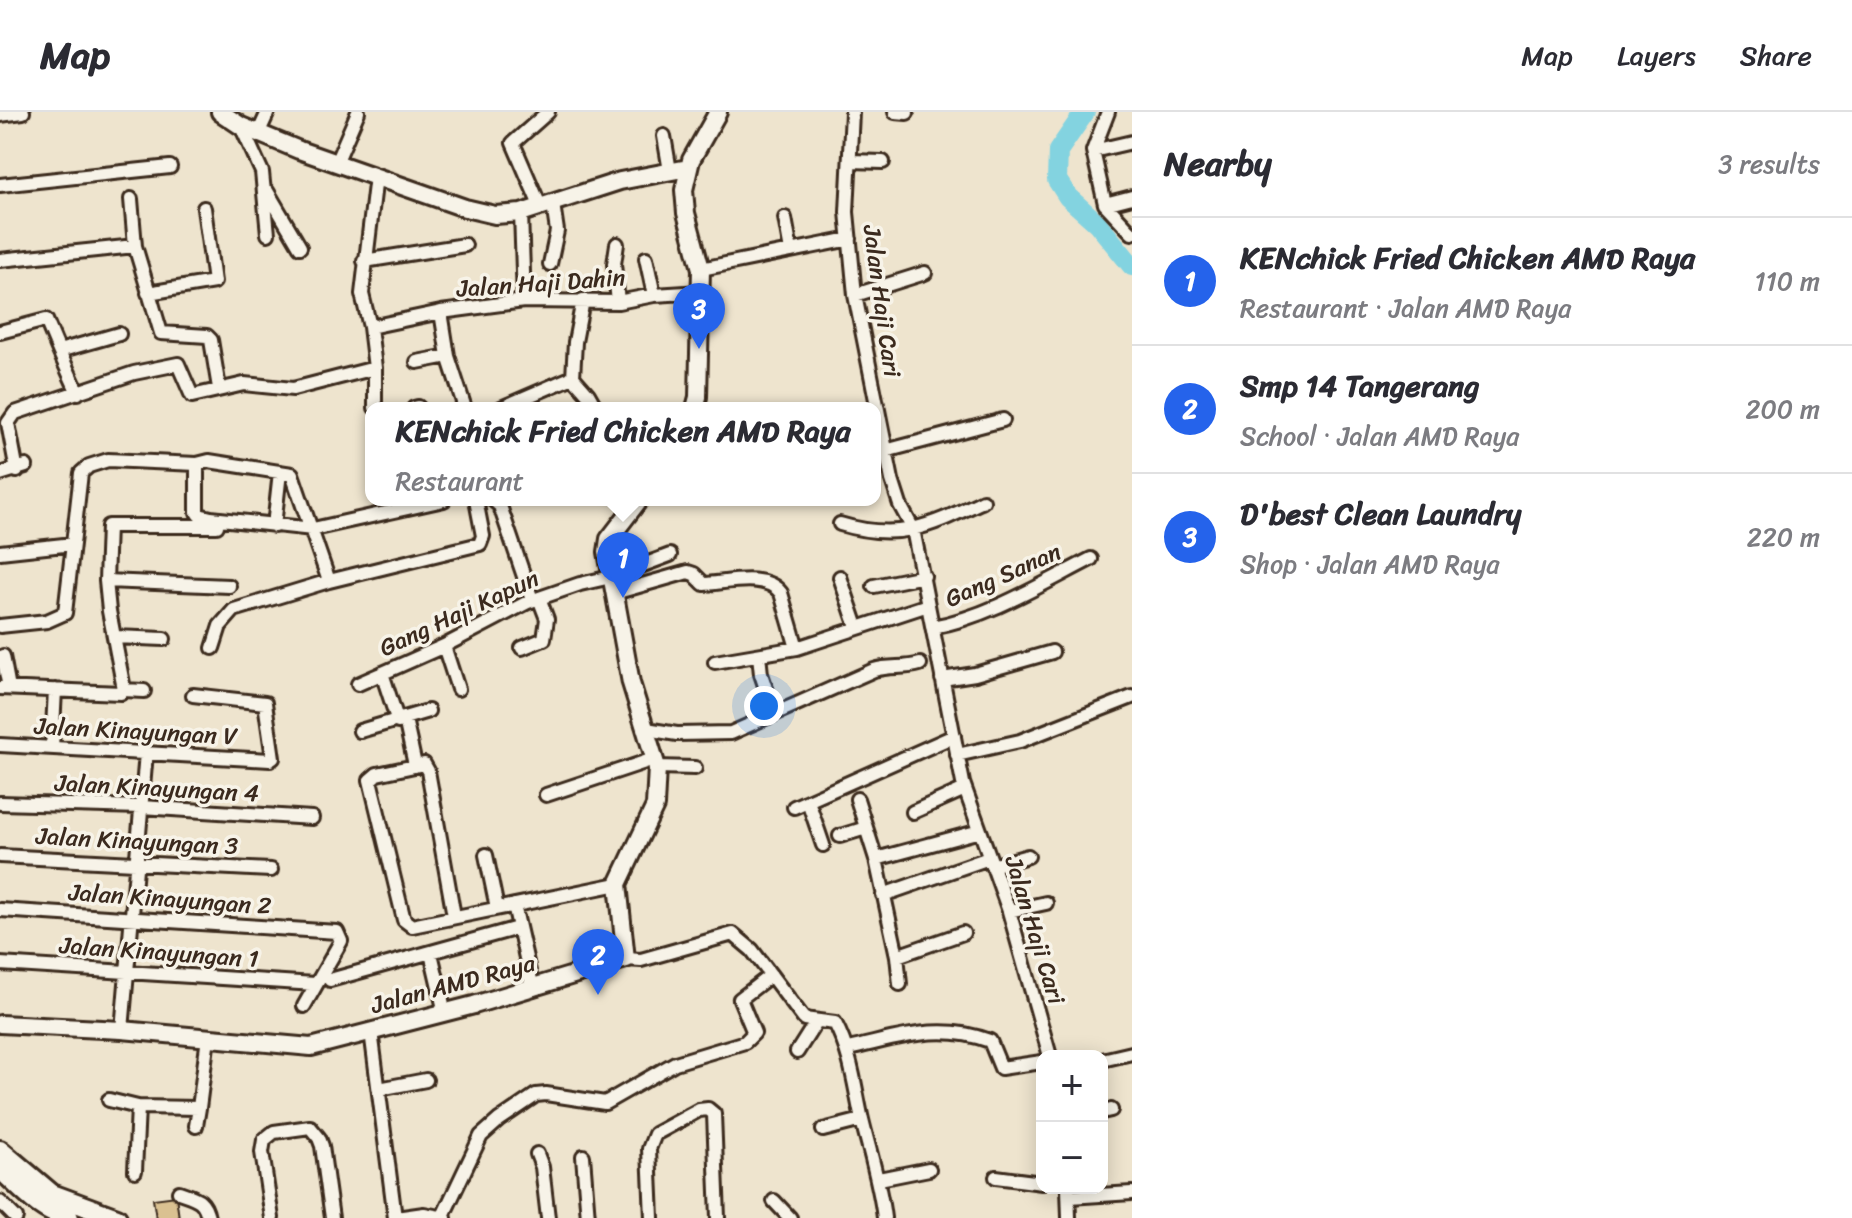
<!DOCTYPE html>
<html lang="en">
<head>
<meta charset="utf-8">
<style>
  :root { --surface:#fff; --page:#f2f2f3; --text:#2b2b33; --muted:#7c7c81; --line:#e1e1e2; --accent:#2563eb }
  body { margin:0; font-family:Sriracha,sans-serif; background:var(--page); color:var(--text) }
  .controls { position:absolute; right:24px; bottom:24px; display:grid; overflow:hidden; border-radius:16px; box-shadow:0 4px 20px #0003 }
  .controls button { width:72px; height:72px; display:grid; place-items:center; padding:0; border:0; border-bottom:2px solid var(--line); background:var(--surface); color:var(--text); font:40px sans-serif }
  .you { position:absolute; left:764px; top:594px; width:28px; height:28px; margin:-20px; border:6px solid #fff; border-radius:50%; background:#1a73e8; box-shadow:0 0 0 12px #1a73e833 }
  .badge { display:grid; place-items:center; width:52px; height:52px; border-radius:50%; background:var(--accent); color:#fff; font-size:26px; font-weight:700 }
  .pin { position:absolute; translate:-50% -66px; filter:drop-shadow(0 2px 4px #0008) }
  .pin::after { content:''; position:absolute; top:42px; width:28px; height:24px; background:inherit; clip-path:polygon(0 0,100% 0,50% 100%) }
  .popup { position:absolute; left:365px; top:290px; width:516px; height:104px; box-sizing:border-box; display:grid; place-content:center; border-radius:16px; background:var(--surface); filter:drop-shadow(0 2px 6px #0005); font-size:26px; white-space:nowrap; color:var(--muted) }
  .popup b { font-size:30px; color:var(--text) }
  .popup::after { content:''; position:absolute; left:50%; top:100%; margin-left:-16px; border:16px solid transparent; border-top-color:var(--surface) }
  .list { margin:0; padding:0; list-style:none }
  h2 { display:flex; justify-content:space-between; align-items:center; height:104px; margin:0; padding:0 32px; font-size:34px }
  h2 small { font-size:26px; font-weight:400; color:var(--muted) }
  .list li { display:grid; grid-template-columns:52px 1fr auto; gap:24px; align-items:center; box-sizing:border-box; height:128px; padding:0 32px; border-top:2px solid var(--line) }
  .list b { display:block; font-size:30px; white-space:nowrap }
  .list p { margin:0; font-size:26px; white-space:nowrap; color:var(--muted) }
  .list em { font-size:26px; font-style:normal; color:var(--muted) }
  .map { position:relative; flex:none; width:1132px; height:1106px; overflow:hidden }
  header { display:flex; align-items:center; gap:48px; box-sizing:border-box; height:112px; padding:0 40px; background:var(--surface); border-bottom:2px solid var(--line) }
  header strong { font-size:38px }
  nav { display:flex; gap:44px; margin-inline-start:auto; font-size:28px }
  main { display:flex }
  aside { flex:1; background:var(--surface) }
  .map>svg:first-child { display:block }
</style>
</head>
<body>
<header>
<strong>Map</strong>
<nav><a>Map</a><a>Layers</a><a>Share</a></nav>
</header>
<main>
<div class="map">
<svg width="1132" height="1106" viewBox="0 0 1132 1106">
  <rect width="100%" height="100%" fill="#eee4ce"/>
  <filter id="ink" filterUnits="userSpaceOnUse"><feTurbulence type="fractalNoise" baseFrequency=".0125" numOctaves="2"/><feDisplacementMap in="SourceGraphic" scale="16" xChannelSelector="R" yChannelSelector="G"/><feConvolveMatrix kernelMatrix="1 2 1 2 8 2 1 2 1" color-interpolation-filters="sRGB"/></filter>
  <g filter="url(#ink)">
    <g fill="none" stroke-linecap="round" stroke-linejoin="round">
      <!-- river -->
      <path stroke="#83d3e0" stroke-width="20" d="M1085,0l-27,39 -1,29 11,17 29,26 35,43"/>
    </g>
    <!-- building -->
    <path fill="#dac191" stroke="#3b2a1e" stroke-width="2" d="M176,1084l3,22h-23l-3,-19z"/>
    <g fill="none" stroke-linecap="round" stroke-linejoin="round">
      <!-- minor casing -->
      <g stroke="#3b2a1e" stroke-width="18">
        <path id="minor" d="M852,0l-5,100 8,83 37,185 8,25 13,24 50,254 46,128 41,145
          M895,0l12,1
          M1108,0l-15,39 12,53 27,29
          M0,3l23,-3
          M241,14l21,46 6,62
          M258,22l10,-22
          M664,24l6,35
          M1093,39l39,-9
          M851,49l32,1
          M336,51l22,-51
          M0,73l170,-18
          M267,79l33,56
          M131,87l4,47 26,87 46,3 4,4 8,48
          M1105,92l27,-7
          M541,96l-28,-65 35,-31
          M521,101l3,88
          M785,106l6,33
          M617,132l-3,20 4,38
          M646,146l8,37
          M0,148l135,-14
          M364,149l101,-16
          M550,152l7,-33 -4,-27
          M701,157l149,-30
          M148,181l66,-11 -10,-74
          M855,183l70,-22
          M441,200l7,44 17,52
          M370,215l71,-15 83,-11 94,1 36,-7 48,-3
          M0,220l46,-12 13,31 60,-17
          M59,239l19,42
          M417,250l31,-6
          M573,265l2,-35 8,-42
          M573,265l15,17 8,14
          M375,296v-40l-5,-41 -8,-33 14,-118
          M414,296l4,-1
          M501,296l72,-31
          M885,339l118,-31
          M197,352v48l2,3 12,3 102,11 131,-29
          M17,359l-9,-48 7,-10 119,-40 44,-9 14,32 52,-12 49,5 82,-21
          M0,362l26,-8
          M493,388l7,6 32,94
          M840,412c59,18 90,2 143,-23
          M274,414l6,-54
          M73,432l8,-71 8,-7 19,-6 89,4 12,-3 83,13 37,107 -95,29 -14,16 -7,22
          M0,440l73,-8 -8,69 -18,8 -47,5
          M840,465l17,50
          M106,469l123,5
          M329,469l151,-37 3,-8 -7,-36
          M874,474l50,-10
          M614,481l74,-21 6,2 10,10c23,-1 61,-12 77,9l16,55
          M932,515c56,-10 108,-42 159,-68
          M115,525l49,2
          M444,534l14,43
          M522,536l22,-9 3,-20 -8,-21
          M759,543l2,19 13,38
          M3,544l6,32
          M715,550l82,-14 131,-43
          M382,561l16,49
          M942,567l33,-5 77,-22
          M358,572l86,-38 84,-44 52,-18 31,-7 59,-22
          M0,576l121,5 3,-4 -15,-78 -3,-30 2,-55h109
          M123,578l21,1
          M405,607l10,46
          M646,617l31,5 54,-1 143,-63c16,-5 30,-1 46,-6
          M360,619l68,-20
          M0,633l270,15 3,-2 -8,-55 -72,-8
          M52,636l3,-58
          M957,643l63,-14 112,-44
          M657,655l38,1
          M546,683l108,-36
          M857,687l19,60 104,-28
          M808,689l15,44
          M0,691l141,4 171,11
          M794,695l160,-71
          M913,700l52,-23
          M840,724l26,-8
          M486,743l11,53
          M0,744l271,14
          M876,747l21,97 3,28
          M992,754l36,-10
          M883,783l106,-37
          M514,793l19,84
          M0,798l337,22 4,9 -37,65
          M1009,799l37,-8
          M454,804l-26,-145 -4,-7 -47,10 -7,6 34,140 8,6 206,-42
          M431,841l14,60
          M897,844l66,-23
          M626,847l15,1 92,-26 19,16 52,69 31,4c17,33 19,61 27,97 8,33 18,64 22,98
          M0,852l315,20
          M330,868l184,-51
          M122,918l24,-277
          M371,919l24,187
          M848,937c51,-11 91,-27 142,-8l11,27 41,-6
          M797,940l19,-30
          M1102,948l30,-7
          M379,977l47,-9
          M109,988l29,7 -3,64
          M138,995l61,1 9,-71
          M1102,1000l9,-2
          M196,1014l3,-18
          M823,1018l39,-10
          M537,1042l5,13 6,51
          M583,1044l5,62
          M996,1065l46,6
          M879,1067l50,-10
          M1068,1076l1,30
          M179,1080c17,6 26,7 29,26
          M1069,1085l63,-4
          M774,1089l16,17
          M0,1090l16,16
          M272,1106l-10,-66 2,-12 10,-8 36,-5 9,11 3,8 10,72
          M396,1106l28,-4 21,4
          M442,1106l39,-82 18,-16 37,-25 10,-1 59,9 70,-40 70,-21 9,-9 -14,-34 31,-24
          M652,1106l-3,-69 6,-15 44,-24 9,-1 6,5 4,104"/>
      </g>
      <!-- tertiary casing -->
      <g stroke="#3b2a1e" stroke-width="22">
        <path id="tertiary" d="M220,0l21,14 58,24 166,58 30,7 26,-2 99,-32 68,-13
          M695,296l3,-11 3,-128 -15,-56 -2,-23 7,-30 27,-48
          M0,912l122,6 189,17 163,-42 152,-46 -8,-75 37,-78 2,-39 -26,-84 -24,-131 2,-13 30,-39"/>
      </g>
      <!-- secondary casing -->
      <g stroke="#3b2a1e" stroke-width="24">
        <path id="secondary" d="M0,1038l52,44 65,24
          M0,1057c21,19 40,43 69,49"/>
      </g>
      <!-- minor -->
      <use href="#minor" stroke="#f7f3e8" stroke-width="12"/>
      <!-- tertiary -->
      <use href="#tertiary" stroke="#f7f3e8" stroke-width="16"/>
      <!-- secondary -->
      <use href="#secondary" stroke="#f7f3e8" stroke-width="18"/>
    </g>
  </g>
  <g text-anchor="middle" stroke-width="7" stroke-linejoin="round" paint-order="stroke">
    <!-- street labels -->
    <g font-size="24" fill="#3b2a1e" stroke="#f7f3e8">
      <text transform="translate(541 171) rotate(-4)" y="8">Jalan Haji Dahin</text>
      <text transform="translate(882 189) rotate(82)" y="8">Jalan Haji Cari</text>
      <text transform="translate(1003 463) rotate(-24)" y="8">Gang Sanan</text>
      <text transform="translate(459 501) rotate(-25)" y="8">Gang Haji Kapun</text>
      <text transform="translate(136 619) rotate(3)" y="8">Jalan Kinayungan V</text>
      <text transform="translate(157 676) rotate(3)" y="8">Jalan Kinayungan 4</text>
      <text transform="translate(137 729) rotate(3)" y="8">Jalan Kinayungan 3</text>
      <text transform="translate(170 787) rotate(4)" y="8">Jalan Kinayungan 2</text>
      <text transform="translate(1035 818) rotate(73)" y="8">Jalan Haji Cari</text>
      <text transform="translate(159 840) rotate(4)" y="8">Jalan Kinayungan 1</text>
      <text transform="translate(453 872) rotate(-15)" y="8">Jalan AMD Raya</text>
    </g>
  </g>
</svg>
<div class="controls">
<button>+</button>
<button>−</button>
</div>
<div class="you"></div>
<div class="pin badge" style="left:623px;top:486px">1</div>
<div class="popup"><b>KENchick Fried Chicken AMD Raya</b>Restaurant</div>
<div class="pin badge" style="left:598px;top:883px">2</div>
<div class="pin badge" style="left:699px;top:237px">3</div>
</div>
<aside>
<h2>Nearby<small>3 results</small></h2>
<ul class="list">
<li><span class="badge">1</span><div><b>KENchick Fried Chicken AMD Raya</b><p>Restaurant · Jalan AMD Raya</p></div><em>110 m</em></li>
<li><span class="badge">2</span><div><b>Smp 14 Tangerang</b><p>School · Jalan AMD Raya</p></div><em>200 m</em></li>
<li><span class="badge">3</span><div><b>D'best Clean Laundry</b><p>Shop · Jalan AMD Raya</p></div><em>220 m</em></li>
</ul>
</aside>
</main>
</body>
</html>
